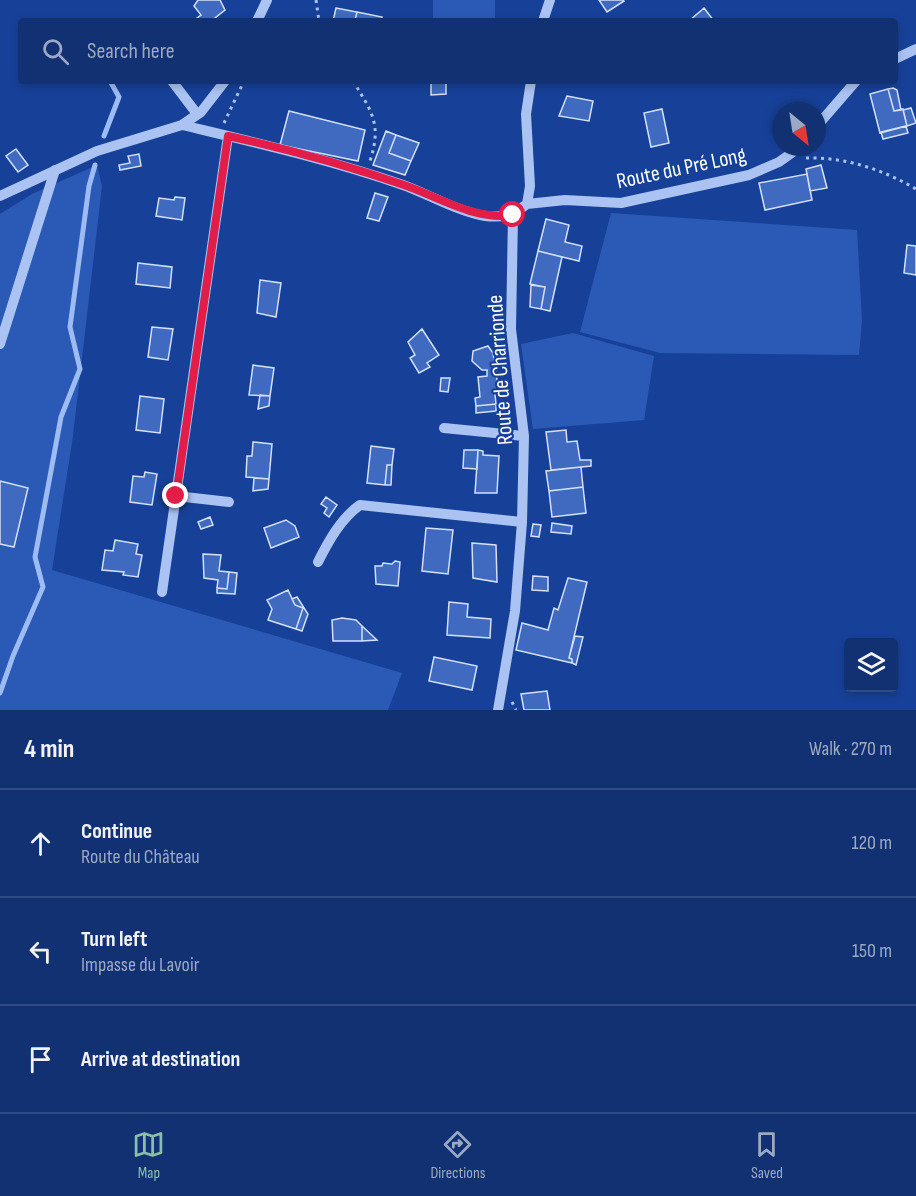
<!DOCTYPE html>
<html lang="en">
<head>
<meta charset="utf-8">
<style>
  :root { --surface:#113173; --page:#1a3978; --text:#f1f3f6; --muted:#9ca9c4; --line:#304c85; --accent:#8abfa5 }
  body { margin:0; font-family:"Sofia Sans Condensed",sans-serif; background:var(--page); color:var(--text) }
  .controls { position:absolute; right:18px; bottom:18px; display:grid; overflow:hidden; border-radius:6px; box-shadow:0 3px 9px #0003 }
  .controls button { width:54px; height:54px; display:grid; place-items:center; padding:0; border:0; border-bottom:2px solid var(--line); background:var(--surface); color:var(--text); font:30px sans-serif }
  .compass { position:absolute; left:772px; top:102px; width:54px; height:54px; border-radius:50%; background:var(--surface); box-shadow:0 3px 9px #0003; rotate:150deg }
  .stop { position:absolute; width:18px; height:18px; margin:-14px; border:4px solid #e11d48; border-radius:50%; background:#fff }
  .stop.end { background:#e11d48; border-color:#fff; box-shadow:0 2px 6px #0008 }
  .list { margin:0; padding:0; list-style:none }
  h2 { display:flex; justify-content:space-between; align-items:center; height:78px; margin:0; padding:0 24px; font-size:26px }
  h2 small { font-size:20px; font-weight:400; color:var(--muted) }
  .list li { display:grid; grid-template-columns:39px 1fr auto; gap:18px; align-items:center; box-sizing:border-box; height:108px; padding:0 24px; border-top:2px solid var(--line) }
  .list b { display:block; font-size:22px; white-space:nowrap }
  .list p { margin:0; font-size:20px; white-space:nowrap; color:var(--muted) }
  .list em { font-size:20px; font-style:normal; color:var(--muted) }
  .icon { flex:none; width:33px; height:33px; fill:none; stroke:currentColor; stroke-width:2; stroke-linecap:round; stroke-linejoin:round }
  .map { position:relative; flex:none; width:916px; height:710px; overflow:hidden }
  .search { position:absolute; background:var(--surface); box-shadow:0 3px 9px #0003; left:18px; right:18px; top:18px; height:66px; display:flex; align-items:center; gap:15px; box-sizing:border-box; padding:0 21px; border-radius:6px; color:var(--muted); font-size:22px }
  .sheet { height:402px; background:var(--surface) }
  nav { display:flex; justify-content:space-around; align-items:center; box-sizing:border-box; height:84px; border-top:2px solid var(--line); background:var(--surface); font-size:16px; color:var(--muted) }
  nav a { display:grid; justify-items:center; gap:3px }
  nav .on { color:var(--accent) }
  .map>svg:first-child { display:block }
</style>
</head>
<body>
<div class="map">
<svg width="916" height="710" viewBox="0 0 916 710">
  <rect width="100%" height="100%" fill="#174199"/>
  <!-- green -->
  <path fill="#2a5ab6" d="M433,0h62v21h-62z
    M97,165l5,21 -29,250 -21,134 350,103 -14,37h-388v-496l32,-20z
    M611,213l246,17 5,90 -3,35 -199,-2 -80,-21z
    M573,333l81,23 -10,64 -111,9 -12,-85z"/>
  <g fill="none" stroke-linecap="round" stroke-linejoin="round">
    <!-- stream -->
    <path stroke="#9dbcf4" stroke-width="5" d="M104,136l15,-39 -9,-16
      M0,693l13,-37 30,-69 -8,-30 26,-140 19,-48 -10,-42 19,-141 6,-21"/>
  </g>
  <!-- building -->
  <path fill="#3f6ac0" stroke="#d2e0fc" stroke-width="1.5" d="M198,0h22l5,10 -14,11h-18l8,-6 -7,-9z
    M599,0h24l1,1 -17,11z
    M336,8l21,4 -2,9h-22z
    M704,8l10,13h-25z
    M357,12l25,5 -1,4h-26z
    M446,82v12l-15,1v-12z
    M893,88l4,2 4,20 -7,1 -6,-22z
    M888,89l6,22 9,-2 4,17 -27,7 -10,-39z
    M567,96l26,5 -4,20 -30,-5z
    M911,108l5,15 -9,3 -4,-16z
    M662,109l7,34 -18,4 -7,-34z
    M289,111l76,19 -7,31 -78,-16z
    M906,126l2,7 -25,6 -2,-7z
    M386,131l10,4 -7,18 22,8 -6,14 -32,-10z
    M396,135l23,8 -8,18 -22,-8z
    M16,149l12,16 -10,7 -12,-16z
    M139,154l2,12 -21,4 -1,-5 11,-2 -2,-7z
    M821,165l6,23 -17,3 -4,-22z
    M807,174l5,26 -47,10 -6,-27z
    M375,193l13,4 -9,24 -12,-3z
    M175,197l10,1 -3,22 -26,-4 3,-18 15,2z
    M546,219l23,6 -4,17 17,4 -3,15 -41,-10z
    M907,245l9,1v29l-12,-2z
    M538,251l24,6 -12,54 -9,-2 4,-22 -15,-3z
    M138,263l34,4 -2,21 -34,-4z
    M260,280l21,3 -5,34 -19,-4z
    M531,285l14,2 -4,22 -11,-2z
    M152,327l21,2 -5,31 -20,-3z
    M422,329l17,26 -12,8 3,4 -11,6 -9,-15 5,-3 -7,-13z
    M488,346l5,7 6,40 -4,1 1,10 -20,2 -1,-8 5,-1 -2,-20 9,-1v-6h-5l-10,-9 1,-10z
    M253,365l21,3 -4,28 -21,-1z
    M441,378h9l-2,14 -8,-1z
    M260,395l10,1 -1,10 -11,3z
    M140,396l24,3 -4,34 -24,-3z
    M496,404v7l-20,2v-7z
    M566,430l1,12 10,-1 3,19h11v6l-40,4 -5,-38z
    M253,442l19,2 -3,35 -23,-2 1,-21h5z
    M371,446l23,3 -2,16h-5l-2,20 -18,-2z
    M464,450h14l-1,19 -14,-1z
    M478,450l5,1v4l16,1 -2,37h-22z
    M387,465h5l-1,20h-6z
    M581,467l2,20 -34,4 -3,-20z
    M145,472l12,2 -5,31 -22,-3 3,-26 11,1z
    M254,478l15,1 -1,10 -15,2z
    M0,481l28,7 -14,59 -14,-3z
    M583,487l3,26 -34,4 -3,-26z
    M326,497l11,8 -8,12 -5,-4 3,-5 -6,-4z
    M210,517l3,8 -12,4 -3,-7z
    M286,520l9,6 4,11 -28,11 -7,-20z
    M552,523l20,3 -1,8 -20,-2z
    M533,524l8,1 -2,12 -8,-1z
    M426,528l27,2 -5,44 -26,-3z
    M115,540l23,4 -2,10 6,1 -4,22 -15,-2 1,-3 -22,-2 3,-20 8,1z
    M472,543l24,2 1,37 -24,-4z
    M203,554l18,1 -2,16 10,1 -2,17 -10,-1 1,-8 -14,-2z
    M395,561l5,1 -2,24 -22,-2 -1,-18h7l1,-3 9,1z
    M229,572l8,1 -2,21 -18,-1v-5l10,1z
    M533,576l15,1v14l-16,-1z
    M568,578l19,4 -18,76 3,1v4l-56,-13 6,-27 26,7 6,-22 4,2z
    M288,590l7,15 8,3 -7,21 -28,-9 4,-11 -5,-9z
    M297,597l11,17 -6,17 -6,-2 7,-21 -8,-3 -3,-6z
    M449,602l19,2 -1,13 24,2 -1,19 -43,-3z
    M342,618l14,2 6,6v15h-29l-1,-21z
    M362,626l15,14 -15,1z
    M575,636l8,1 -7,28 -4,-2v-4l-3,-1z
    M434,657l43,9 -5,24 -43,-9z
    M547,691l3,19h-26l-3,-16z"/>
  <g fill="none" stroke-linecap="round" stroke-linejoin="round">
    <!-- path -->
    <path stroke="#aac3f2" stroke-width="3" stroke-dasharray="3 4.5" stroke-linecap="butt" d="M316,0l3,21
      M353,81c19,31 29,43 17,80
      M224,123l20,-42
      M806,158c39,-1 76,11 110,31
      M512,702l4,8"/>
    <!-- minor -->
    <path stroke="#aac3f2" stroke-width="10" d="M257,21l10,-21
      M543,21l7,-21
      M895,59l21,-10
      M172,81l25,33
      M182,125c75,18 149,35 221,60 25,9 56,27 82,31 18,2 28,-1 42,-12l3,-18 -4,-72 5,-33
      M817,126l39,-45
      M0,196l97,-45 85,-26 19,-13 24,-31
      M527,204l38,-4 56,3 128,-28 30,-13 21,-15
      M0,344l55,-174
      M444,428l80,8
      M176,496l53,6
      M318,562c10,-20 23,-44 42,-57l162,17
      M162,592l66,-456
      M498,710l17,-99 7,-89 2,-86 -13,-107 2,-114"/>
  </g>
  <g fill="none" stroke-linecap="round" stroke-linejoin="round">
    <!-- route -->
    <path stroke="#e11d48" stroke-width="8" d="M176,496l52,-360c60,13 118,29 176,49 35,12 71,36 109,30"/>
  </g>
  <g text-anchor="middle" stroke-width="4.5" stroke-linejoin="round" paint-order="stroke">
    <!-- street labels -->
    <g font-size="22" fill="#fff" stroke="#174199">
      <text transform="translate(681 167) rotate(-12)" y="8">Route du Pré Long</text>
      <text transform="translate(499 370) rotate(-94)" y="8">Route de Charrionde</text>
    </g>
  </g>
</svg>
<div class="controls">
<button><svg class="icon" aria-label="layers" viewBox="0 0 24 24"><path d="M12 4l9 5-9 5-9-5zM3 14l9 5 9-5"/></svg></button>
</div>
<svg class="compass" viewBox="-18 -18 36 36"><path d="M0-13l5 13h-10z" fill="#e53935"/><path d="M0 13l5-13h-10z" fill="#9ca9c4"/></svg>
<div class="stop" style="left:513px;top:215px"></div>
<div class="stop end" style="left:176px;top:496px"></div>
<div class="search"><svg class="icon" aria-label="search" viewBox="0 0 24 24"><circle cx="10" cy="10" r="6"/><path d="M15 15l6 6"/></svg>Search here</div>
</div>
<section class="sheet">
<h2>4 min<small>Walk · 270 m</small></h2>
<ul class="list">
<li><svg class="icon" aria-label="ahead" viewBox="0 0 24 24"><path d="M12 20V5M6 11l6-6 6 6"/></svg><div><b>Continue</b><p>Route du Château</p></div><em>120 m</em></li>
<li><svg class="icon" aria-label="left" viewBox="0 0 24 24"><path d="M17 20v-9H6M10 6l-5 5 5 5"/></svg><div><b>Turn left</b><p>Impasse du Lavoir</p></div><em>150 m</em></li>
<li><svg class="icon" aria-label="arrive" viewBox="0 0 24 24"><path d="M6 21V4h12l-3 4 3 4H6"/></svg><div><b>Arrive at destination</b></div></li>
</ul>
</section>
<nav>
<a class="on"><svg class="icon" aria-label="map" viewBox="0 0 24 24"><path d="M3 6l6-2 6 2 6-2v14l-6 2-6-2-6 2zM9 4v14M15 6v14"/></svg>Map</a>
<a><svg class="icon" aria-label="directions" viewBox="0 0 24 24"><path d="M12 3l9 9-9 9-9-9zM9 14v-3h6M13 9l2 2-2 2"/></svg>Directions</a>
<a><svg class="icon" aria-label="saved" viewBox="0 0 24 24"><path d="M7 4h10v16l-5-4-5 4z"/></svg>Saved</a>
</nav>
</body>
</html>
